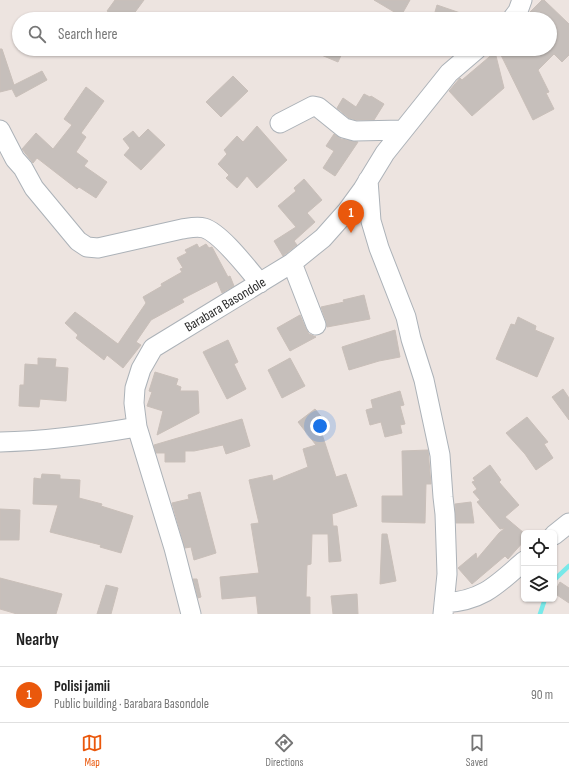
<!DOCTYPE html>
<html lang="en">
<head>
<meta charset="utf-8">
<style>
  :root { --surface:#fff; --page:#f6f6f6; --text:#222; --muted:#767676; --line:#e0e0e0; --accent:#ea580c }
  body { margin:0; font-family:"Sofia Sans Condensed",sans-serif; background:var(--page); color:var(--text) }
  .controls { position:absolute; right:12px; bottom:12px; display:grid; overflow:hidden; border-radius:6px; box-shadow:0 1px 3px #0004 }
  .controls button { width:36px; height:36px; display:grid; place-items:center; padding:0; border:0; border-bottom:1px solid var(--line); background:var(--surface); color:var(--text); font:20px sans-serif }
  .you { position:absolute; left:320px; top:426px; width:14px; height:14px; margin:-10px; border:3px solid #fff; border-radius:50%; background:#1a73e8; box-shadow:0 0 0 6px #1a73e833 }
  .badge { display:grid; place-items:center; width:26px; height:26px; border-radius:50%; background:var(--accent); color:#fff; font-size:13px; font-weight:700 }
  .pin { position:absolute; translate:-50% -33px; filter:drop-shadow(0 1px 2px #0008) }
  .pin::after { content:''; position:absolute; top:21px; width:14px; height:12px; background:inherit; clip-path:polygon(0 0,100% 0,50% 100%) }
  .list { margin:0; padding:0; list-style:none }
  h2 { display:flex; justify-content:space-between; align-items:center; height:52px; margin:0; padding:0 16px; font-size:17px }
  h2 small { font-size:13px; font-weight:400; color:var(--muted) }
  .list li { display:grid; grid-template-columns:26px 1fr auto; gap:12px; align-items:center; box-sizing:border-box; height:56px; padding:0 16px; border-top:1px solid var(--line) }
  .list b { display:block; font-size:15px; white-space:nowrap }
  .list p { margin:0; font-size:13px; white-space:nowrap; color:var(--muted) }
  .list em { font-size:13px; font-style:normal; color:var(--muted) }
  .icon { flex:none; width:22px; height:22px; fill:none; stroke:currentColor; stroke-width:2; stroke-linecap:round; stroke-linejoin:round }
  .map { position:relative; flex:none; width:569px; height:614px; overflow:hidden }
  .search { position:absolute; background:var(--surface); box-shadow:0 1px 3px #0004; left:12px; right:12px; top:12px; height:44px; display:flex; align-items:center; gap:10px; box-sizing:border-box; padding:0 14px; border-radius:22px; color:var(--muted); font-size:15px }
  .sheet { height:108px; background:var(--surface) }
  nav { display:flex; justify-content:space-around; align-items:center; box-sizing:border-box; height:56px; border-top:1px solid var(--line); background:var(--surface); font-size:11px; color:var(--muted) }
  nav a { display:grid; justify-items:center; gap:2px }
  nav .on { color:var(--accent) }
  .map>svg:first-child { display:block }
</style>
</head>
<body>
<div class="map">
<svg width="569" height="614" viewBox="0 0 569 614">
  <rect width="100%" height="100%" fill="#ede4e0"/>
  <g fill="none" stroke-linecap="round" stroke-linejoin="round">
    <!-- stream -->
    <path stroke="#78e9e9" stroke-width="4.5" d="M554,580l15,-14
      M540,614l5,-15"/>
  </g>
  <!-- building -->
  <path fill="#c6bfbb" stroke="#c9bfb9" d="M115,0h29l-14,19h-21l3,-5 -5,-3z
    M374,0h36l-9,16z
    M542,0h2l25,24v31l-7,7 -8,-8 -16,16 11,22 -3,1 8,16 -21,11 -35,-71h52v-30h-24l3,-6z
    M437,5l35,12v2h-39z
    M0,49h2l12,36 28,-14 5,9 -31,17 -4,-8 -12,3z
    M307,49h37l-6,13z
    M495,52l9,36 -32,28 -23,-25 11,-13 2,2z
    M233,76l15,15 -27,26 -15,-15z
    M86,87l18,14 -23,32 5,4 -10,15 12,9 -4,5 23,16 -11,16 -17,-11 -2,2 -40,-31 -4,5 -11,-14 14,-16 17,16 19,-24 -8,-6z
    M364,94l6,3 1,-1 13,8 -10,16h-18l-7,-2 -12,-10 6,-10 13,9z
    M257,126l30,34 -30,28 -10,-12 -10,12 -11,-10 3,-3 -11,-11 9,-10 -3,-4 13,-14 6,6z
    M148,129l17,16 -24,25 -17,-15 6,-7 -7,-9 10,-8 6,7z
    M334,134l7,5 17,3 -23,34 -12,-8 11,-17 -8,-5z
    M304,179l18,21 -15,13 8,9 -21,19 3,4 -14,11 -9,-15 22,-14 -18,-21 18,-15 -2,-3z
    M197,244l2,4 7,-4 3,4 3,-1 16,30 2,-1 4,10 -12,7 -5,-12 -35,18 2,3 -33,18 -15,22 5,3 -18,23 -16,-13 -3,5 -28,-22 2,-3 -13,-12 10,-11 43,32 28,-41 -3,-6 19,-11 -1,-2 21,-12 -2,-3 3,-1 -6,-10 10,-5 -2,-3z
    M364,295l6,24 -43,8 -1,-6 -5,-14 23,-5 -1,-2z
    M300,315l6,14 3,5 7,3 -26,14 -13,-23z
    M518,317l18,9 -1,4 19,8 -17,39 -41,-18 15,-35 4,1z
    M395,330l5,27 -21,4 -30,9 -7,-23z
    M228,340l10,22 -4,2 12,25 -19,10 -24,-47z
    M38,358l18,1 -1,8 13,1 -2,33 -26,-2 -1,8 -20,-1 1,-21h4l1,-21 13,1z
    M290,358l15,28 -23,12 -14,-28z
    M155,372l23,7 -2,6 5,2 -1,4h18l1,22 -42,22 6,-24 -16,-5 5,-14 -3,-1z
    M563,389l6,9v22l-17,-23z
    M400,391l4,14 -4,1 5,18 -5,1 2,8 -17,4 -4,-15 -11,3 -4,-15 7,-2 -2,-8z
    M315,409l13,16 -7,6 15,46 10,-3 11,32 -25,8 1,12h4l4,35 -12,1 -1,-28h-16l-1,30 -4,1 -1,32h4v17h-52l-2,-18 -34,3 -2,-22 39,-4 -8,-49 8,-1 -10,-43 23,-5 1,6 35,-14 -5,-18 13,-4 -18,-23z
    M527,417l21,25 -4,2 9,14 -17,12 -11,-16 -19,-21z
    M242,419l8,27 -24,8 -3,-9 -29,6h-9v11h-20v-9h-9l-2,-8z
    M428,450l3,34h-5l-1,39 -43,-1v-26h21l-1,-45z
    M490,465l11,15 -2,2 20,23 -14,12 19,16v8l-16,18 -3,-3 -33,28 -14,-16 18,-15 1,6 22,-26 6,-5 -5,1 -23,-27 3,-2 -7,-8 4,-3 -5,-7 3,-1 -2,-3z
    M42,474l18,1v4l20,1 -1,18 23,6 -1,2 32,10 -12,37 -21,-6 1,-2 -51,-13 8,-27 -25,-1 1,-26 7,1z
    M200,492l16,61 -22,7 -3,-13 -6,1 -13,-45 17,-4 -1,-4z
    M471,502l3,21h-18l-1,-19z
    M0,509l20,1 -1,30h-19z
    M382,534h5l9,47 -16,3z
    M0,578l62,16 -6,20h-39l-17,-5z
    M193,579h4l4,18 -3,1z
    M560,582l9,6v15l-15,-10z
    M106,585l12,3 -4,15 -3,11h-14z
    M357,594l1,20h-25l-2,-18z"/>
  <g fill="none" stroke-linecap="round" stroke-linejoin="round">
    <!-- minor casing -->
    <g stroke="#acb2b8" stroke-width="21">
      <path id="minor" d="M512,19l6,-8 4,-11
        M280,123l33,-17 5,1 26,21 11,3 48,-1
        M0,130l15,29 8,9 11,20 44,53 9,6 11,1 84,-19c7,-1 15,-3 22,-1 17,5 44,41 56,55
        M368,180l3,41 8,27 27,69 5,22 13,41 16,75 3,42 2,17 2,60 -4,40
        M292,263l24,62
        M0,442c46,-1 91,-7 137,-15
        M554,535l15,-12
        M444,603c38,-2 53,-18 80,-42
        M191,614l-17,-66 -37,-121 -3,-24 1,-15 6,-19 12,-21 139,-85 31,-25 24,-27 16,-22 22,-36 64,-80 28,-24"/>
    </g>
    <!-- minor -->
    <use href="#minor" stroke="#fff" stroke-width="19"/>
  </g>
  <g text-anchor="middle" stroke-width="3" stroke-linejoin="round" paint-order="stroke">
    <!-- street labels -->
    <g font-size="14" fill="#2c2c2c" stroke="#fff">
      <text transform="translate(225 304) rotate(-31)" y="5">Barabara Basondole</text>
    </g>
  </g>
</svg>
<div class="controls">
<button><svg class="icon" aria-label="locate" viewBox="0 0 24 24"><circle cx="12" cy="12" r="6"/><path d="M12 2v4M12 18v4M2 12h4M18 12h4"/></svg></button>
<button><svg class="icon" aria-label="layers" viewBox="0 0 24 24"><path d="M12 4l9 5-9 5-9-5zM3 14l9 5 9-5"/></svg></button>
</div>
<div class="you"></div>
<div class="pin badge" style="left:351px;top:233px">1</div>
<div class="search"><svg class="icon" aria-label="search" viewBox="0 0 24 24"><circle cx="10" cy="10" r="6"/><path d="M15 15l6 6"/></svg>Search here</div>
</div>
<section class="sheet">
<h2>Nearby<small></small></h2>
<ul class="list">
<li><span class="badge">1</span><div><b>Polisi jamii</b><p>Public building · Barabara Basondole</p></div><em>90 m</em></li>
</ul>
</section>
<nav>
<a class="on"><svg class="icon" aria-label="map" viewBox="0 0 24 24"><path d="M3 6l6-2 6 2 6-2v14l-6 2-6-2-6 2zM9 4v14M15 6v14"/></svg>Map</a>
<a><svg class="icon" aria-label="directions" viewBox="0 0 24 24"><path d="M12 3l9 9-9 9-9-9zM9 14v-3h6M13 9l2 2-2 2"/></svg>Directions</a>
<a><svg class="icon" aria-label="saved" viewBox="0 0 24 24"><path d="M7 4h10v16l-5-4-5 4z"/></svg>Saved</a>
</nav>
</body>
</html>
